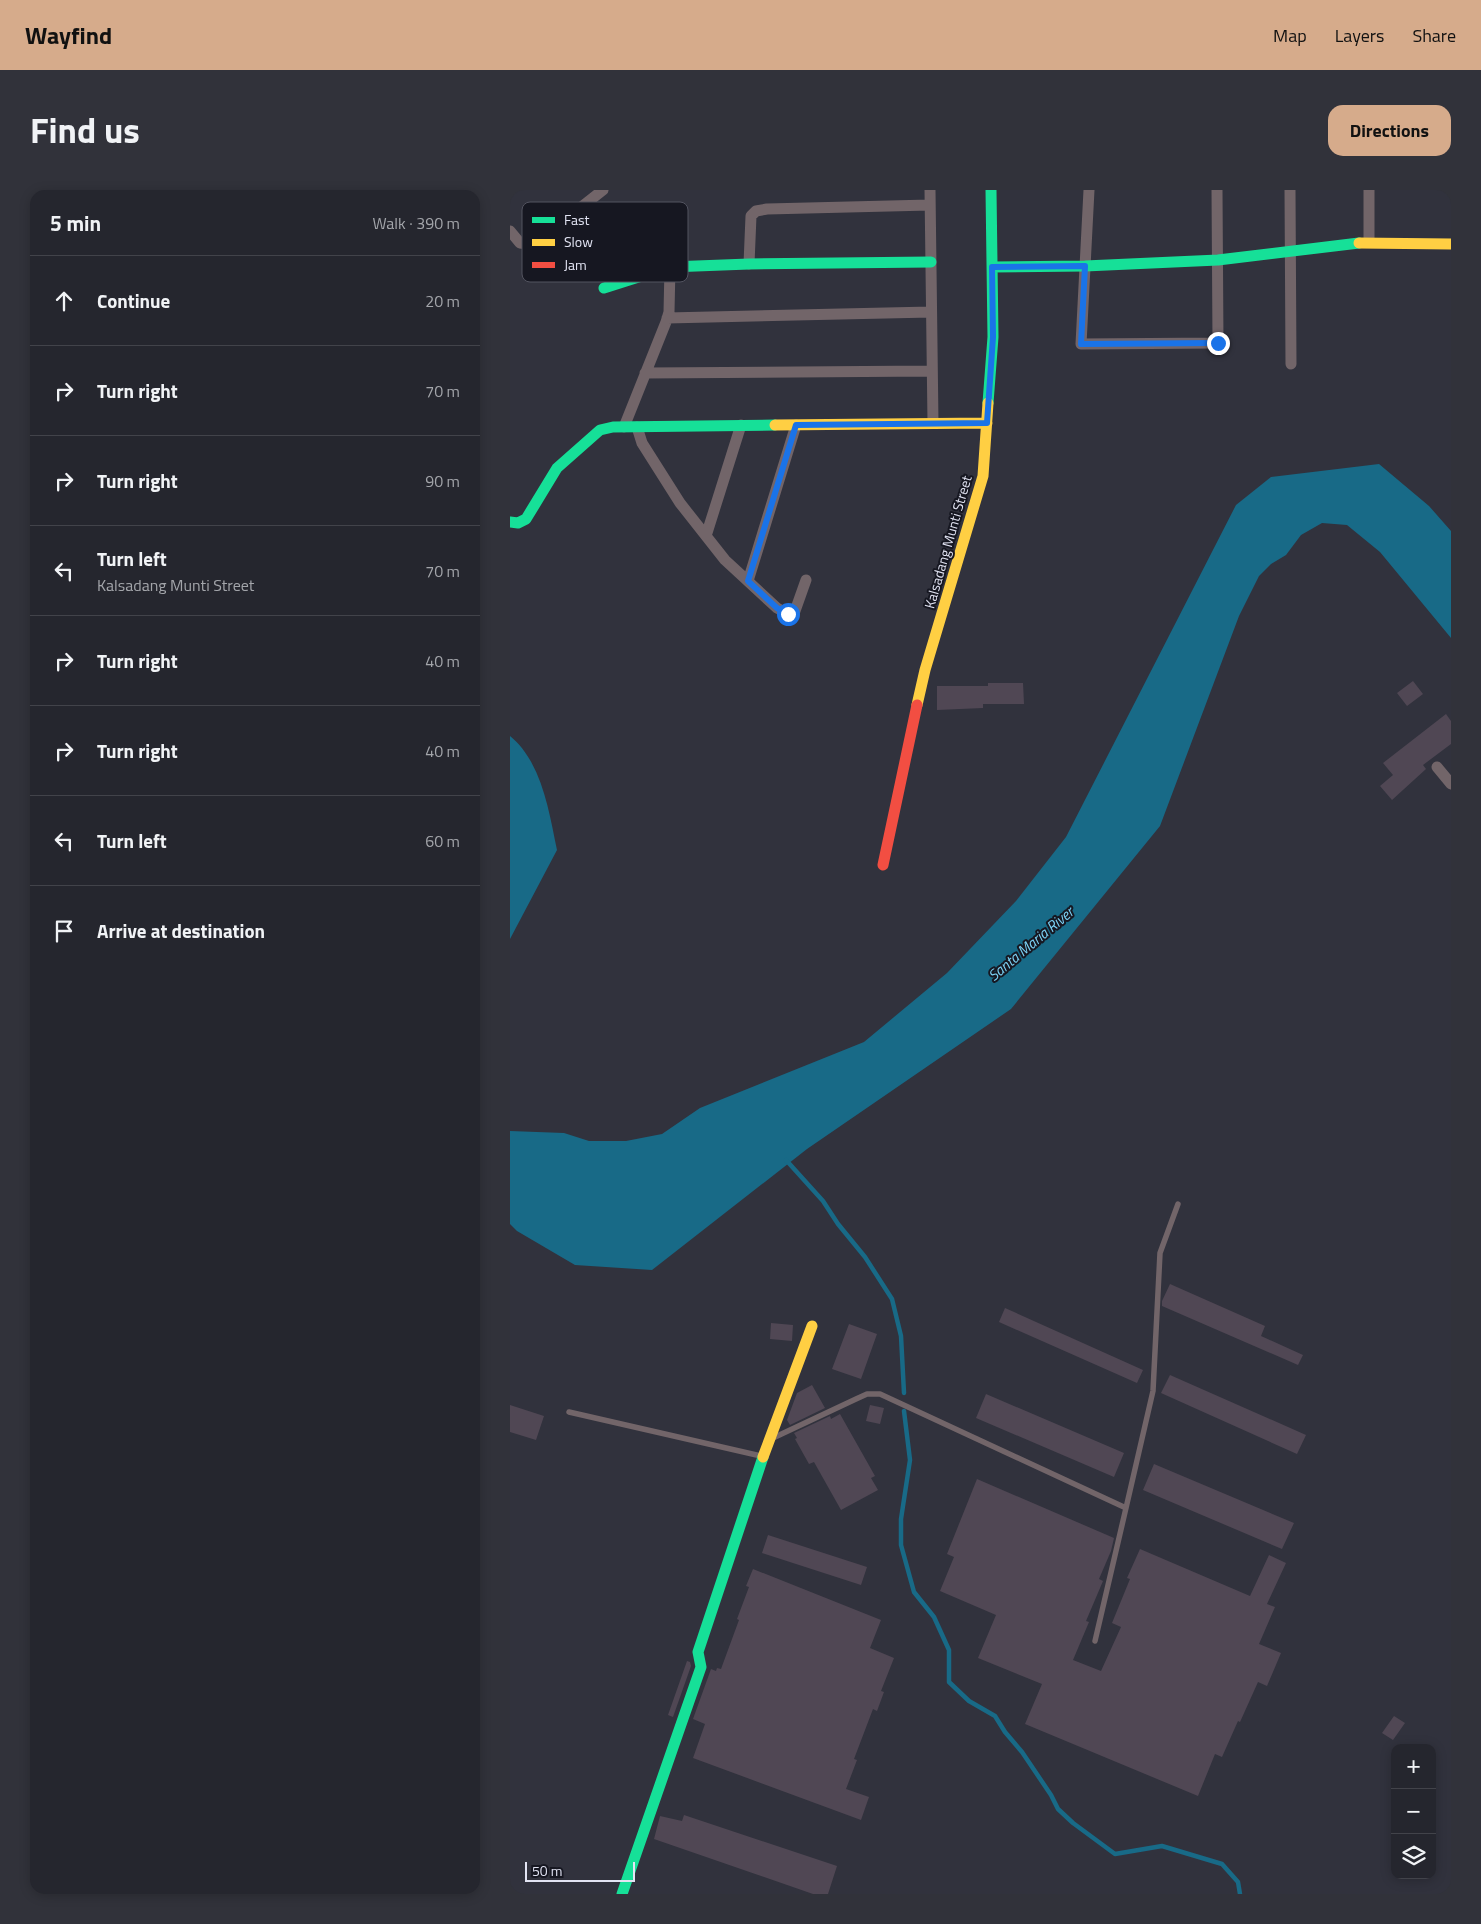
<!DOCTYPE html>
<html lang="en">
<head>
<meta charset="utf-8">
<style>
  :root { --surface:#25262e; --page:#31323a; --text:#f1f3f6; --muted:#a3a5aa; --line:#42434a; --accent:#d6ab8b }
  body { margin:0; font-family:"Titillium Web",sans-serif; background:var(--page); color:var(--text) }
  .controls { position:absolute; right:15px; bottom:15px; display:grid; overflow:hidden; border-radius:10px; box-shadow:0 2px 12px #0003 }
  .controls button { width:45px; height:45px; display:grid; place-items:center; padding:0; border:0; border-bottom:1px solid var(--line); background:var(--surface); color:var(--text); font:25px sans-serif }
  .scale { position:absolute; left:15px; bottom:12px; width:110px; box-sizing:border-box; padding-left:5px; border:2px solid #e2e4f3; border-top:0; font-size:14px; line-height:18px; white-space:nowrap; color:#e2e4f3; -webkit-text-stroke:4px #161721; paint-order:stroke }
  .stop { position:absolute; width:15px; height:15px; margin:-11px; border:4px solid #1a73e8; border-radius:50%; background:#fff }
  .stop.end { background:#1a73e8; border-color:#fff; box-shadow:0 1px 5px #0008 }
  .list { margin:0; padding:0; list-style:none }
  h2 { display:flex; justify-content:space-between; align-items:center; height:65px; margin:0; padding:0 20px; font-size:21px }
  h2 small { font-size:16px; font-weight:400; color:var(--muted) }
  .list li { display:grid; grid-template-columns:32px 1fr auto; gap:15px; align-items:center; box-sizing:border-box; height:90px; padding:0 20px; border-top:1px solid var(--line) }
  .list b { display:block; font-size:19px; white-space:nowrap }
  .list p { margin:0; font-size:16px; white-space:nowrap; color:var(--muted) }
  .list em { font-size:16px; font-style:normal; color:var(--muted) }
  .icon { flex:none; width:28px; height:28px; fill:none; stroke:currentColor; stroke-width:2; stroke-linecap:round; stroke-linejoin:round }
  .map { position:relative; flex:none; width:941px; height:1704px; overflow:hidden; border-radius:15px }
  header { display:flex; align-items:center; gap:30px; box-sizing:border-box; height:70px; padding:0 25px; background:var(--accent); color:#111 }
  header strong { font-size:24px }
  nav { display:flex; gap:28px; margin-inline-start:auto; font-size:18px }
  .intro { display:flex; align-items:center; justify-content:space-between; box-sizing:border-box; height:120px; padding:0 30px }
  h1 { margin:0; font-size:35px }
  .button { padding:12px 22px; border-radius:15px; background:var(--accent); color:#111; font-size:18px; font-weight:700 }
  main { display:flex; gap:30px; padding:0 30px }
  aside { flex:1; background:var(--surface); border-radius:15px; box-shadow:0 2px 12px #0003 }
  .map>svg:first-child { display:block }
</style>
</head>
<body>
<header>
<strong>Wayfind</strong>
<nav><a>Map</a><a>Layers</a><a>Share</a></nav>
</header>
<div class="intro"><h1>Find us</h1><a class="button">Directions</a></div>
<main>
<aside>
<h2>5 min<small>Walk · 390 m</small></h2>
<ul class="list">
<li><svg class="icon" aria-label="ahead" viewBox="0 0 24 24"><path d="M12 20V5M6 11l6-6 6 6"/></svg><div><b>Continue</b></div><em>20 m</em></li>
<li><svg class="icon" aria-label="right" viewBox="0 0 24 24"><path d="M7 20v-9h11M14 6l5 5-5 5"/></svg><div><b>Turn right</b></div><em>70 m</em></li>
<li><svg class="icon" aria-label="right" viewBox="0 0 24 24"><path d="M7 20v-9h11M14 6l5 5-5 5"/></svg><div><b>Turn right</b></div><em>90 m</em></li>
<li><svg class="icon" aria-label="left" viewBox="0 0 24 24"><path d="M17 20v-9H6M10 6l-5 5 5 5"/></svg><div><b>Turn left</b><p>Kalsadang Munti Street</p></div><em>70 m</em></li>
<li><svg class="icon" aria-label="right" viewBox="0 0 24 24"><path d="M7 20v-9h11M14 6l5 5-5 5"/></svg><div><b>Turn right</b></div><em>40 m</em></li>
<li><svg class="icon" aria-label="right" viewBox="0 0 24 24"><path d="M7 20v-9h11M14 6l5 5-5 5"/></svg><div><b>Turn right</b></div><em>40 m</em></li>
<li><svg class="icon" aria-label="left" viewBox="0 0 24 24"><path d="M17 20v-9H6M10 6l-5 5 5 5"/></svg><div><b>Turn left</b></div><em>60 m</em></li>
<li><svg class="icon" aria-label="arrive" viewBox="0 0 24 24"><path d="M6 21V4h12l-3 4 3 4H6"/></svg><div><b>Arrive at destination</b></div></li>
</ul>
</aside>
<div class="map">
<svg width="941" height="1704" viewBox="0 0 941 1704">
  <rect width="100%" height="100%" fill="#31323d"/>
  <!-- water -->
  <path fill="#186a87" d="M869,274l50,42 22,25v107l-71,-86 -33,-27 -25,-2 -21,12 -15,20 -15,9 -12,12 -20,40 -79,210 -149,183 -204,140 -155,121 -77,-5 -58,-34 -7,-7v-93l54,2 25,8h37l36,-7 38,-26 164,-66 83,-69 69,-72 50,-64 170,-332 35,-28z
    M0,546c32,26 39,76 47,114l-47,89z"/>
  <g fill="none" stroke-linecap="round" stroke-linejoin="round">
    <!-- stream -->
    <path stroke="#186a87" stroke-width="4.5" d="M276,970l37,41 15,23 27,33 27,42 9,37 3,57
      M394,1221l6,49 -9,59v26l13,47 20,25 15,33v32l20,19 26,15 10,16 17,20 29,43 7,14 15,14 42,31 47,-8 60,18 16,18 2,12"/>
  </g>
  <!-- building -->
  <path fill="#504754" d="M903,491l10,13 -16,12 -10,-13z
    M478,493h35l1,21h-41v4l-46,2v-24h51z
    M936,524l5,7v23l-28,21 3,4 -34,31 -12,-14 13,-11 -10,-12z
    M660,1094l95,42 -4,10 42,19 -5,10 -136,-59v-5z
    M495,1118l138,62 -6,13 -138,-61z
    M261,1133l22,2 -1,16 -22,-2z
    M339,1134l28,10 -16,45 -29,-10z
    M660,1185l136,60 -9,19 -136,-61z
    M302,1195l13,23 -35,17 -3,-5 10,-27z
    M476,1204l138,59 -10,24 -138,-59z
    M0,1215l34,11 -8,24 -26,-8z
    M360,1215l14,3 -4,16 -14,-3z
    M330,1224l35,62 -4,2 7,12 -37,20 -27,-48 -5,2 -14,-25 2,-1 -3,-5 36,-17 1,3z
    M644,1274l140,59 -12,26 -139,-59z
    M467,1289l137,59 -3,13 -12,28 4,2 -17,40 3,1 -16,38 28,11 20,-44 -9,-4 18,-44 -3,-1 13,-29 110,47 19,-41 17,8 -19,41 8,3 -16,37 22,9 -14,33 -9,-4 -18,40 -2,-1 -16,36 -7,-3 -17,42 -173,-72 17,-40 -64,-26 18,-43 -56,-24 14,-34 -7,-3z
    M258,1345l99,32 -6,18 -99,-32z
    M243,1379l128,51 -11,28 24,10 -13,33 3,1 -7,19 -4,-2 -19,50 3,1 -11,29 23,8 -8,23 -168,-62 12,-34 -12,-5 18,-50 5,2 1,-3 4,1 18,-49 -2,-1 12,-32 -3,-1z
    M177,1471l3,1 1,4 -18,51 -5,-2z
    M884,1526l11,7 -12,17 -11,-7z
    M174,1625l153,51 -9,28h-15l-159,-55 6,-23 22,5z"/>
  <g fill="none" stroke-linecap="round" stroke-linejoin="round">
    <!-- lane -->
    <path stroke="#726569" stroke-width="5.5" d="M59,1222l192,44
      M263,1248l83,-39 11,-5h13l246,114 -31,133
      M616,1318l27,-117 7,-138 18,-49"/>
    <!-- street -->
    <path stroke="#726569" stroke-width="11" d="M420,0l3,233
      M579,0l-8,154 137,-1 -1,-153
      M780,0l1,174
      M859,0v52
      M0,41l10,12 8,1 9,-2 66,-52
      M239,74l2,-48 5,-5 11,-2 163,-4
      M157,128l264,-6
      M135,183l287,-2
      M114,237l42,-105 3,-10 1,-45
      M127,237l5,16 38,60 45,57 52,48 11,6 7,-3 11,-31
      M196,346l35,-111
      M238,391l48,-156
      M927,577l14,17"/>
    <!-- fast -->
    <path stroke="#16e098" stroke-width="11" d="M482,77l93,-1 133,-6 141,-17
      M94,98l66,-21 79,-3 182,-2
      M478,213l5,-66 -2,-147
      M0,332l8,1 8,-4 31,-51 43,-38 13,-3 162,-2
      M112,1704l79,-227 -3,-15 65,-195"/>
    <!-- slow -->
    <path stroke="#ffcf43" stroke-width="11" d="M849,53l92,1
      M265,235l212,-2
      M407,515l8,-35 58,-194 5,-73
      M253,1267l49,-131"/>
    <!-- jam -->
    <path stroke="#f24e42" stroke-width="11" d="M373,675l34,-160"/>
  </g>
  <g fill="none" stroke-linecap="round" stroke-linejoin="round">
    <!-- route -->
    <path stroke="#1a73e8" stroke-width="6" d="M278,424l-11,-6 -29,-27 48,-156 191,-2 6,-86 -1,-70 93,-1 -4,78 137,-1"/>
  </g>
  <g text-anchor="middle" stroke-width="4" stroke-linejoin="round" paint-order="stroke">
    <!-- street labels -->
    <g font-size="14" fill="#e2e4f3" stroke="#161721">
      <text transform="translate(438 352) rotate(-74)" y="5">Kalsadang Munti Street</text>
    </g>
    <!-- water labels -->
    <g font-size="15" font-style="italic" fill="#7cd3f6" stroke="#161721">
      <text transform="translate(521 754) rotate(-40)" y="5">Santa Maria River</text>
    </g>
  </g>
  <!-- legend -->
  <rect x="12" y="12" width="166" height="80" rx="8" fill="#161721" stroke="#535460" stroke-width="1"/>
  <rect x="22" y="27" width="23" height="6" fill="#16e098"/>
  <rect x="22" y="49" width="23" height="7" fill="#ffcf43"/>
  <rect x="22" y="72" width="23" height="6" fill="#f24e42"/>
  <g font-size="14" fill="#e2e4f3">
    <text x="54" y="35">Fast</text>
    <text x="54" y="57">Slow</text>
    <text x="54" y="80">Jam</text>
  </g>
</svg>
<div class="controls">
<button>+</button>
<button>−</button>
<button><svg class="icon" aria-label="layers" viewBox="0 0 24 24"><path d="M12 4l9 5-9 5-9-5zM3 14l9 5 9-5"/></svg></button>
</div>
<div class="scale">50 m</div>
<div class="stop" style="left:278px;top:424px"></div>
<div class="stop end" style="left:708px;top:153px"></div>
</div>
</main>
</body>
</html>
